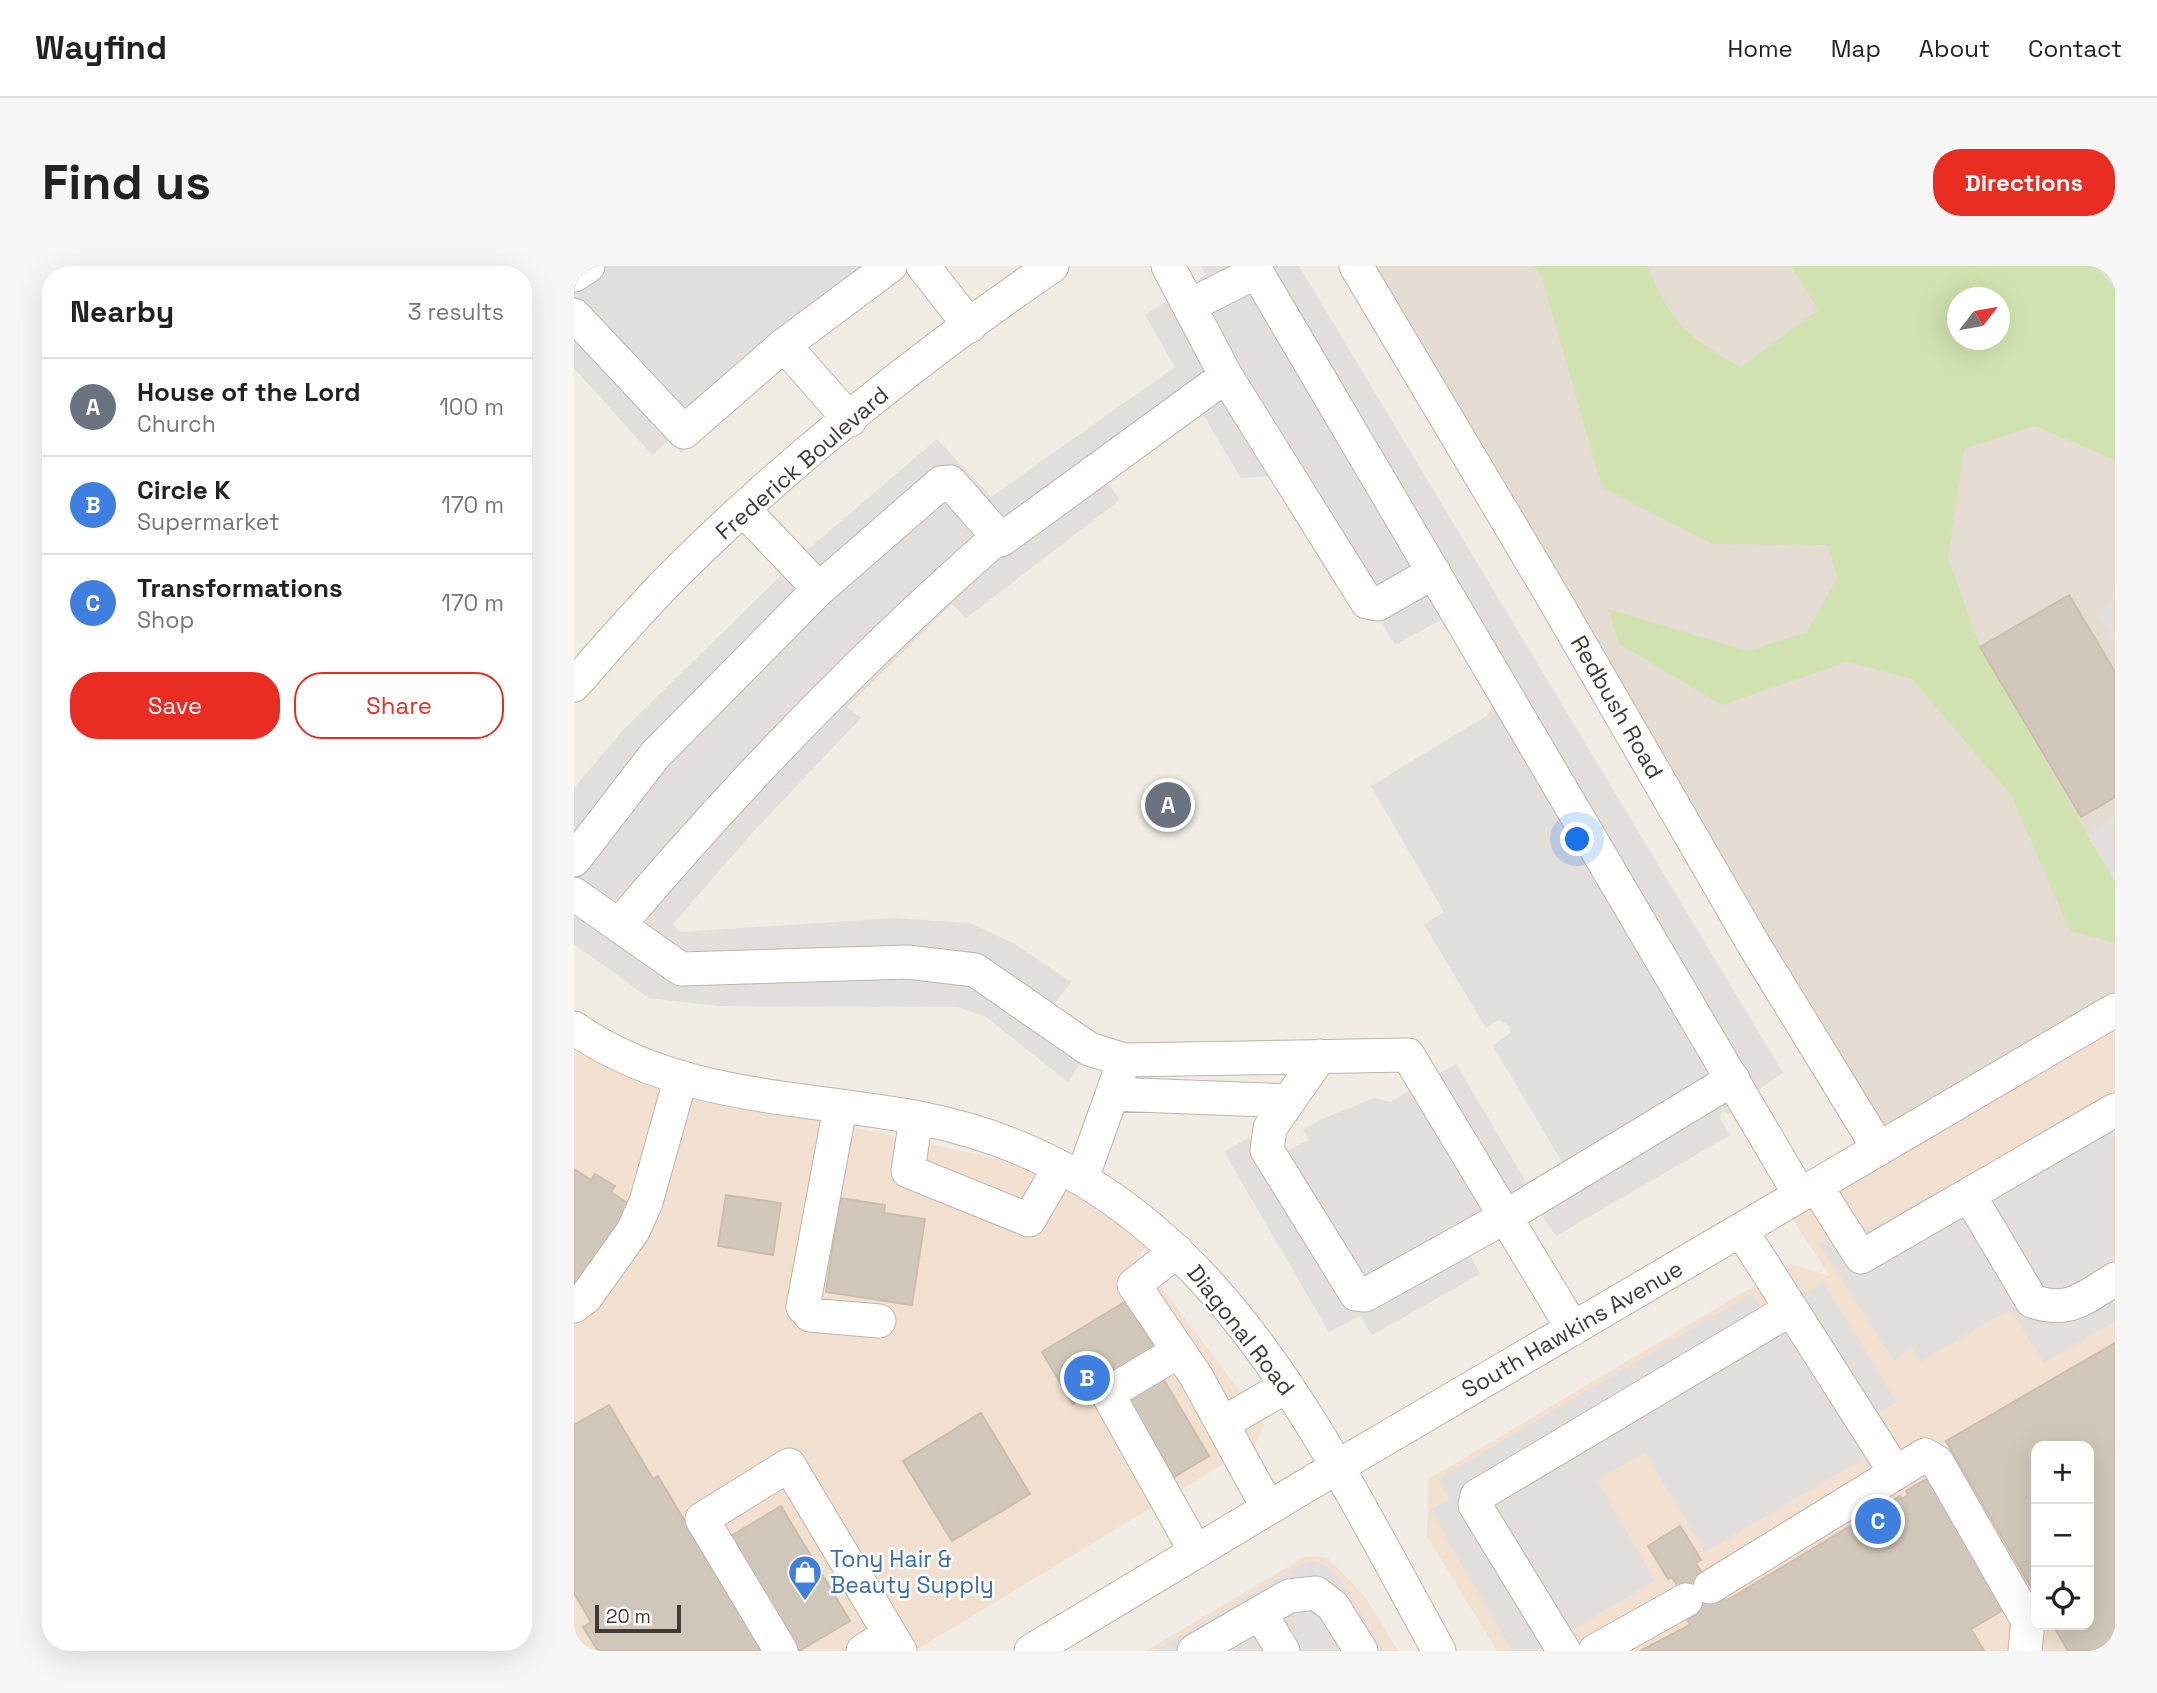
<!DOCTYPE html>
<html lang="en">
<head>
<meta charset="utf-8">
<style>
  :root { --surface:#fff; --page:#f6f6f6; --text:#222; --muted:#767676; --line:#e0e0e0; --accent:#e92d22 }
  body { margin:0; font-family:"Space Grotesk",sans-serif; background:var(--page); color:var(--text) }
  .controls { position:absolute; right:21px; bottom:21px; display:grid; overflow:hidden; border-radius:14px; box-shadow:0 7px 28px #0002 }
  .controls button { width:63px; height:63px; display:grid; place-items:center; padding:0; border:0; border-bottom:2px solid var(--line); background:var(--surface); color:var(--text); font:35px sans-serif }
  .compass { position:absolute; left:1373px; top:21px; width:63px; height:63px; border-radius:50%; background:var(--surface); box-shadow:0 7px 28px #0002; rotate:59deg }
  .scale { position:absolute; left:21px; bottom:18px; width:86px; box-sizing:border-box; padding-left:7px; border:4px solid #423b34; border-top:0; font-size:19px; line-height:24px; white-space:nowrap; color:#423b34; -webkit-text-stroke:5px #fff; paint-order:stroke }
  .you { position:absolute; left:1004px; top:574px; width:24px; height:24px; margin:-18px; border:5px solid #fff; border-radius:50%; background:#1a73e8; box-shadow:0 0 0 10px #1a73e833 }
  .badge { display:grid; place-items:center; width:46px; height:46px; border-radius:50%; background:var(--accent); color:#fff; font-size:23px; font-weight:700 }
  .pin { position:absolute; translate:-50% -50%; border:4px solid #fff; box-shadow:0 2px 7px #0006 }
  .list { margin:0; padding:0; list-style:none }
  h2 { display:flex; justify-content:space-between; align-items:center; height:91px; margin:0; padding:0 28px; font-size:30px }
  h2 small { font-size:23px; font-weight:400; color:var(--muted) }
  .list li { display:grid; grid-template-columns:46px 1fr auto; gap:21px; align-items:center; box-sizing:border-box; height:98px; padding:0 28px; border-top:2px solid var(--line) }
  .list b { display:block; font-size:26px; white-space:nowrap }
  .list p { margin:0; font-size:23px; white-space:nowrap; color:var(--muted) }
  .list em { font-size:23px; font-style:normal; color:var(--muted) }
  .actions { display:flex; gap:14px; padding:21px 28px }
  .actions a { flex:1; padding:16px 0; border:2px solid var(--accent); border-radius:28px; text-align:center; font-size:24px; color:var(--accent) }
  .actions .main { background:var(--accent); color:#fff }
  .icon { flex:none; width:38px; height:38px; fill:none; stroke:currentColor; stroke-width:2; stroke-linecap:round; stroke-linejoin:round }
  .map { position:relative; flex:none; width:1541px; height:1385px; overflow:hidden; border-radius:28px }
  header { display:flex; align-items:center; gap:42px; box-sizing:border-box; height:98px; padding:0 35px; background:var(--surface); border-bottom:2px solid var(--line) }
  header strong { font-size:33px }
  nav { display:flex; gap:38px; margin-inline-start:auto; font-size:24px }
  .intro { display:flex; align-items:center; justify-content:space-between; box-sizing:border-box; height:168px; padding:0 42px }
  h1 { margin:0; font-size:49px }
  .button { padding:18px 32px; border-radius:28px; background:var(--accent); color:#fff; font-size:24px; font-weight:700 }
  main { display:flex; gap:42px; padding:0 42px }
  aside { flex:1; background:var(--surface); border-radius:28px; box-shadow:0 7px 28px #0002 }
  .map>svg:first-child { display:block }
</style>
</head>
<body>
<header>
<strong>Wayfind</strong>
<nav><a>Home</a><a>Map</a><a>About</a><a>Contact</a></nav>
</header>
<div class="intro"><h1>Find us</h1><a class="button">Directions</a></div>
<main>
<aside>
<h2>Nearby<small>3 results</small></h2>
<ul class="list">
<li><span class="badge" style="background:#6b7280">A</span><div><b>House of the Lord</b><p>Church</p></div><em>100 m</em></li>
<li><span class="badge" style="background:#3f7fe0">B</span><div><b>Circle K</b><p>Supermarket</p></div><em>170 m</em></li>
<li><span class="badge" style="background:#3f7fe0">C</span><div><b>Transformations</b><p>Shop</p></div><em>170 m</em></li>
</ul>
<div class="actions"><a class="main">Save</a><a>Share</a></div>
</aside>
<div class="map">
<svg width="1541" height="1385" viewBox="0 0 1541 1385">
  <rect width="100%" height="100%" fill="#f0ebe3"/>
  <!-- residential -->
  <path fill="#e4dcd2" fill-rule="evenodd" d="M782,0h759v744l-236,139zM1384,32h42v42h-42z"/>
  <!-- commercial -->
  <path fill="#f1e0cf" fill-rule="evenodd" d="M1541,744v641h-618l-70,-115 2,-57 362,-215 39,12 -47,-71zM1462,1180h53v179h-53z
    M6,785l121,47 175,34 121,27 44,14 108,71 -14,17 30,31 99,132 -9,21 -341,206h-340v-595z
    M732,1290l22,2 37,39 33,54h-252z"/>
  <!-- green -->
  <path fill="#d0e2af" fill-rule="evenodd" d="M960,0h113c25,58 39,70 94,101l77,-57 -27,-44h304l20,23v171l-80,-34 -71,23 -16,109 32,89 135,235v61l-45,-12 -59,-136 -99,-116 -65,-17 -125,43 -103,-61 -11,-35 140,42 59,-19 30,-54 -9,-33 -115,-1 -111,-57 -61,-212zM1384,32h42v42h-42z"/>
  <!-- parking -->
  <path fill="#e1dedc" d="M0,0h333l-102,85 -49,33 -75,69 -12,-13 -17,15 -78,-87z
    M627,0h98l484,807 -26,18 21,37 -28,17 -19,-31 -9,-3 -2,8 10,16 -174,101 -16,-23 -70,42 10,19 -108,61 -12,-19 -31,16 -105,-180 24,-14 38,13 23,-11 -6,-10 17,-10 54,-22 16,4 66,-38 70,118 36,-20 -69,-116 17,-13v-7l-11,-6 -13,8 -62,-104 20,-12 -73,-126 115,-70 9,-12 -49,-87 -51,28 -99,-171 -55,4 -39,-65 -96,68 14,19 -154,118 -14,-14 -105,103 14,11 -107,113 -81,93 7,8 214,-14 76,5 43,20 58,39 -17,22 46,31 -32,47 -82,-65 -28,-10 -239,-1 -70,-8 -75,-54v-156l50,-59 181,-177 132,-113 54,58 184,-130 -30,-52 61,-40z
    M1541,314v63l-18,-32 14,-9z
    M1541,552v64l-28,-47z
    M1541,828v227l-71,42 -34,-54 -90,53 -8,-15 -18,14 -75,-117 34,-20 17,5z
    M1249,1016l74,120 -17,10 -21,49 -154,91 -60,-100 -48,28 58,101 -119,70h-24l-82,-141 20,-11 -12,-20 314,-186 14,24z
    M742,1295l18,10 50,80h-229l148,-88z"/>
  <!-- building -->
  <path fill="#d1c6ba" stroke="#cbbdae" stroke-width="2" d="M1495,329l46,77v125l-34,20 -101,-170z
    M0,903l17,11 4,-6 20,12 -4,6 19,13 -52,83 -4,-3z
    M152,929l55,8 -8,52 -55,-9z
    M266,932l45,7 -1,8 41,6 -13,86 -86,-13z
    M552,1035l31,51 -84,52 -31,-52z
    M1541,1077v308h-47l-15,-26h36v-179h-53v150l-90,-155z
    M587,1109l48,81 -35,21 -48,-82z
    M35,1139l44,74 5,-3 104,175h-164l-15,-24 8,-5 -17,-29v-168z
    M407,1147l49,81 -78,47 -49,-80z
    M1358,1210l73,133 -34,20 13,22h-344l50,-26 -2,-5 7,-5 -23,-38 -4,2 -20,-33 32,-20 21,34 -5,3 23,39 5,-4 2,3 174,-105 2,3 6,-4 -2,-4z
    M207,1240l69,115 -51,30h-7l-66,-112z"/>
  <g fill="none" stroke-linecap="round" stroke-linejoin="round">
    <!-- minor casing -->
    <g stroke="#beb5aa" stroke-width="35">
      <path id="minor" d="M349,0l47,60
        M782,0l198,333 200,346 125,204
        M0,9l14,-9
        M617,39l55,-28 13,-1 541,919
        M0,49l110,117 100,-87 106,-79
        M210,79l66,75
        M652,110l141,226 11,2 56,-32
        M170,244l75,79
        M0,419c35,-40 70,-81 108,-118 108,-107 244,-215 370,-301
        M0,594l81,-105 163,-165 123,-107 9,-1 51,58 225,-164 -58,-110
        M0,628l107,75 227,-7 67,8 114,79 35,11 284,-5 165,274
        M45,659c117,-138 243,-269 379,-388
        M0,762c101,71 229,68 345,90 285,55 393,304 520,533
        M746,790l-50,72 -3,22 89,144 9,1 140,-78 228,-138
        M538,828l177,7
        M266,842l-37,199 7,8 69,6
        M342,852l-8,53 121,49 31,-53
        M508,912l37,-103
        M1242,920l45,71 254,-147
        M1395,929l63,106c37,13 52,-3 83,-22
        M1167,964l154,242
        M603,985l-43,34 62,91 72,132
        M0,1040l12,-9 47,-66 13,-29 35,-125
        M605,1085l-62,37 -7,10 86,154
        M649,1157l64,-37
        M1136,1321l215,-132 12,7 91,159 -3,30
        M686,1347l23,38
        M207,1385l-79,-132 87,-54 111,186
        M289,1385l27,-17
        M457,1385l306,-184 778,-457
        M620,1385l95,-55 27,-3 17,13 28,45
        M990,1385l-89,-146 2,-9 314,-187
        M1021,1385l91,-51"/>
    </g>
    <!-- minor -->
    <use href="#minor" stroke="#fff" stroke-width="33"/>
  </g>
  <!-- icons -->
  <defs>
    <g id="shop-pin" transform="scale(1.75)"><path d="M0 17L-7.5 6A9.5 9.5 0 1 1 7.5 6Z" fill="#3f7fe0" stroke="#fff"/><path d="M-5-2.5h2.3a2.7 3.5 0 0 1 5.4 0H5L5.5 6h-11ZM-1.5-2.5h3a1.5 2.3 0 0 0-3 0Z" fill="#fff"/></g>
  </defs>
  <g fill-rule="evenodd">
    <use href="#shop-pin" x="231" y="1306"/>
  </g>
  <g text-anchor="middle" stroke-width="5" stroke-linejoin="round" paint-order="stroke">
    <!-- street labels -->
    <g font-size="23" fill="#423b34" stroke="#fff">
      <text transform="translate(228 197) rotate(-41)" y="8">Frederick Boulevard</text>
      <text transform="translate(1043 441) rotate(60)" y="8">Redbush Road</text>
      <text transform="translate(998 1063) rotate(-30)" y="8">South Hawkins Avenue</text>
      <text transform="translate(667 1064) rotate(52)" y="8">Diagonal Road</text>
    </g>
    <!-- shop labels -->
    <g font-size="23" fill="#366cbe" stroke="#fff" text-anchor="start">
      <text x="256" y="1301">Tony Hair &amp;<tspan x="256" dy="26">Beauty Supply</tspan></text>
    </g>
  </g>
</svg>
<div class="controls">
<button>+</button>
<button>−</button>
<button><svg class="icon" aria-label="locate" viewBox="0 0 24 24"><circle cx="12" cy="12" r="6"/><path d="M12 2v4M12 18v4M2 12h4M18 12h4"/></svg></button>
</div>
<svg class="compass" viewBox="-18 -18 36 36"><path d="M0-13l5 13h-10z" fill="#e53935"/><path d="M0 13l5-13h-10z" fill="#767676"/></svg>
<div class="scale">20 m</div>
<div class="you"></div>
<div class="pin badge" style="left:594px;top:539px;background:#6b7280">A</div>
<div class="pin badge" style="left:513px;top:1112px;background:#3f7fe0">B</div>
<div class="pin badge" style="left:1304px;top:1255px;background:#3f7fe0">C</div>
</div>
</main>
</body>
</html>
